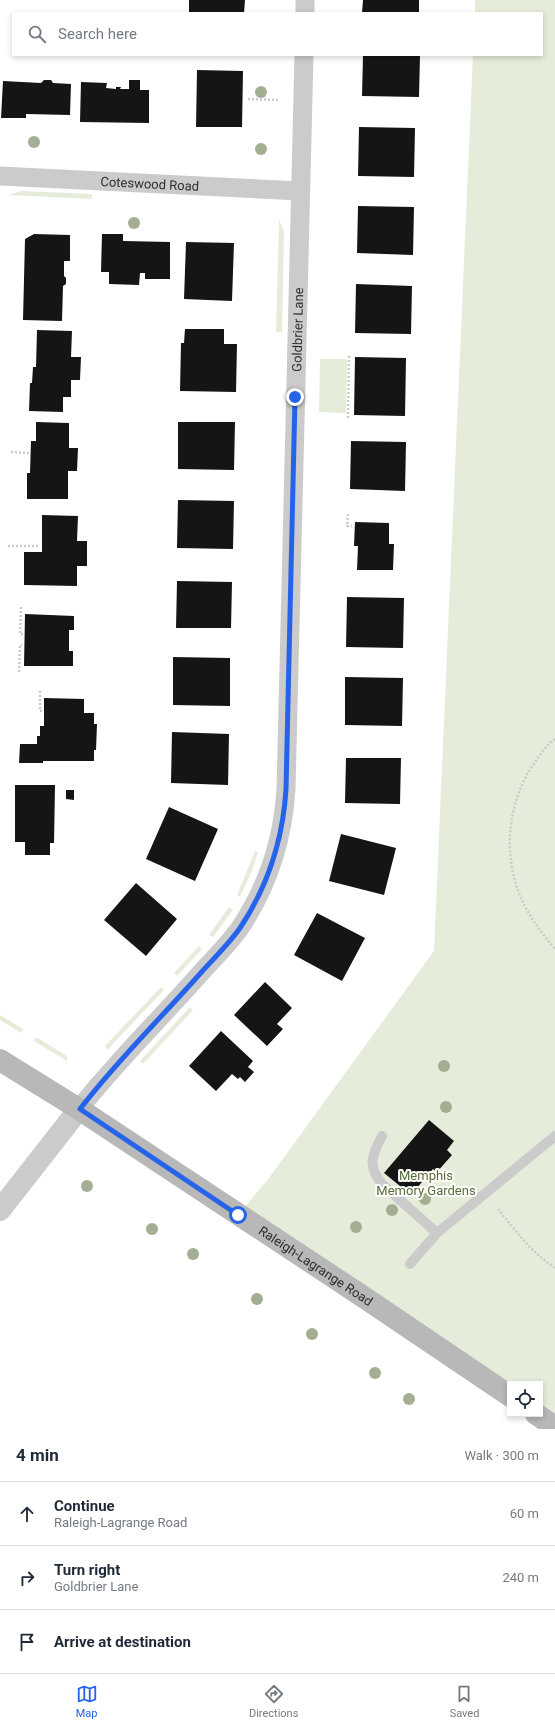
<!DOCTYPE html>
<html lang="en">
<head>
<meta charset="utf-8">
<style>
  :root { --surface:#fff; --page:#f2f2f3; --text:#1f2937; --muted:#747a83; --line:#e0e1e3; --accent:#2563eb }
  body { margin:0; font-family:Roboto,sans-serif; background:var(--page); color:var(--text) }
  .controls { position:absolute; right:12px; bottom:12px; display:grid; overflow:hidden; border-radius:0px; box-shadow:0 2px 6px #0003 }
  .controls button { width:36px; height:36px; display:grid; place-items:center; padding:0; border:0; border-bottom:1px solid var(--line); background:var(--surface); color:var(--text); font:20px sans-serif }
  .stop { position:absolute; width:12px; height:12px; margin:-9px; border:3px solid #2563eb; border-radius:50%; background:#fff }
  .stop.end { background:#2563eb; border-color:#fff; box-shadow:0 1px 4px #0008 }
  .list { margin:0; padding:0; list-style:none }
  h2 { display:flex; justify-content:space-between; align-items:center; height:52px; margin:0; padding:0 16px; font-size:17px }
  h2 small { font-size:13px; font-weight:400; color:var(--muted) }
  .list li { display:grid; grid-template-columns:26px 1fr auto; gap:12px; align-items:center; box-sizing:border-box; height:64px; padding:0 16px; border-top:1px solid var(--line) }
  .list b { display:block; font-size:15px; white-space:nowrap }
  .list p { margin:0; font-size:13px; white-space:nowrap; color:var(--muted) }
  .list em { font-size:13px; font-style:normal; color:var(--muted) }
  .icon { flex:none; width:22px; height:22px; fill:none; stroke:currentColor; stroke-width:2; stroke-linecap:round; stroke-linejoin:round }
  .map { position:relative; flex:none; width:555px; height:1429px; overflow:hidden }
  .search { position:absolute; background:var(--surface); box-shadow:0 2px 6px #0003; left:12px; right:12px; top:12px; height:44px; display:flex; align-items:center; gap:10px; box-sizing:border-box; padding:0 14px; border-radius:0px; color:var(--muted); font-size:15px }
  .sheet { height:244px; background:var(--surface) }
  nav { display:flex; justify-content:space-around; align-items:center; box-sizing:border-box; height:56px; border-top:1px solid var(--line); background:var(--surface); font-size:11px; color:var(--muted) }
  nav a { display:grid; justify-items:center; gap:2px }
  nav .on { color:var(--accent) }
  .map>svg:first-child { display:block }
</style>
</head>
<body>
<div class="map">
<svg width="555" height="1429" viewBox="0 0 555 1429">
  <rect width="100%" height="100%" fill="#fff"/>
  <!-- green -->
  <path fill="#e6ecda" d="M475,0h80v1427l-15,-13v-30h-30l-272,-169 31,-37 165,-227 39,-896h69v-42h-67z
    M21,191l71,3v5l-83,-4z
    M279,219l5,13 -2,100h-6z
    M320,359h27l-1,54 -27,-1z
    M255,851l3,1 -6,19 -12,26 -3,-2z
    M229,907l4,3 -20,27 -4,-2z
    M199,946l3,3 -25,27 -3,-3z
    M161,987l3,3 -57,60 -2,-4z
    M190,1007l3,3 -50,54 -3,-3z
    M0,1015l23,14 -2,4 -21,-13z
    M36,1037l31,19v5l-33,-20z"/>
  <!-- building -->
  <path fill="#151515" d="M189,0h56l-1,13h-55z
    M363,0h56v13h-57z
    M363,55h57l-1,42 -57,-1z
    M197,70l46,1 -1,56h-46z
    M44,80h7l2,3 18,1 -1,31 -44,-1v4h-25l2,-37 38,2z
    M129,80h11v10h9v33l-69,-1 1,-40 26,1 -1,5 10,1v-2h5l-1,2h9z
    M359,127l56,1 -1,49 -56,-1z
    M358,206l56,1 -1,48 -56,-2z
    M34,234l36,1v26h-6v15l2,2v6l-3,2 -1,35 -39,-1 2,-81z
    M102,234h21v7l47,1v37h-25v-6h-5l-1,12 -30,-1v-12h-8z
    M186,242l48,1 -2,58 -48,-2z
    M356,284l56,2 -1,48 -56,-1z
    M185,329h39v15h13l-1,48 -56,-1 1,-48h3z
    M37,330l35,1 -1,26h10l-1,23h-9v17h-8v15l-34,-1 1,-28h2l1,-16h3z
    M355,357l51,1 -1,58 -51,-1z
    M36,422l33,1v25h9l-1,23h-9v28h-41v-26h3l1,-32h5z
    M178,422h57l-1,48 -56,-1z
    M351,441l55,1 -1,49 -55,-2z
    M178,500l56,1 -1,48 -56,-1z
    M42,515l36,1 -1,25h10v25h-10v20l-53,-1v-33h18z
    M355,522l34,1v21h5l-1,26h-36l1,-24h-4z
    M177,581l55,1 -1,46h-55z
    M347,597l57,1 -1,50 -57,-1z
    M25,614l49,2v14h-5v21h4v15h-49z
    M173,657l57,1v48l-57,-1z
    M345,677l58,1 -1,48 -57,-1z
    M44,698l40,1v14h10v11h3l-1,26h-2v11h-51v2h-24l1,-19h17v-8h3v-10h4z
    M172,732l57,2 -1,51 -57,-2z
    M346,758h55l-1,46 -55,-1z
    M15,785h40l-1,58h-4v12h-25v-13h-10z
    M66,790h8v10l-8,-1z
    M169,807l49,22 -23,52 -49,-22z
    M341,834l55,14 -12,47 -55,-14z
    M136,883l41,36 -31,37 -42,-36z
    M317,913l48,25 -23,43 -48,-26z
    M265,982l27,26 -15,16 6,5 -16,17 -33,-31z
    M221,1031l32,30 -5,6 6,5 -9,10 -5,-5 -2,2 -6,-5 -16,17 -27,-25z
    M429,1120l25,21 -7,9 5,5 -15,17 -4,-3 -22,26 -27,-22z"/>
  <g fill="none" stroke-linecap="round" stroke-linejoin="round">
    <!-- path -->
    <path stroke="#cbcbcb" stroke-width="2.5" stroke-dasharray="2 2" stroke-linecap="butt" d="M248,99l31,1
      M348,418l1,-64
      M11,452l18,1
      M348,514l-1,12h5
      M8,546h32
      M21,607l-1,27h3
      M19,672l1,-27h2
      M40,691v20h3
      M555,739c-7,5 -13,13 -18,20 -28,38 -35,89 -18,134 8,21 21,38 36,56
      M498,1209c17,21 34,44 57,59"/>
    <!-- service -->
    <path stroke="#cbcbcb" stroke-width="10" d="M382,1136c-10,19 -15,30 0,48l55,49
      M410,1264l27,-31 118,-97"/>
    <!-- minor -->
    <g stroke="#cbcbcb" stroke-width="19">
      <path d="M305,13v-13"/>
      <path id="s1" d="M0,176l300,15"/>
      <path id="s2" d="M79,1109c37,-47 80,-89 119,-133 14,-16 30,-31 42,-48 28,-42 43,-89 46,-139l18,-734"/>
    </g>
    <!-- tertiary -->
    <path stroke="#cbcbcb" stroke-width="22" d="M0,1210l79,-101"/>
    <!-- secondary -->
    <g stroke="#b8b8b8" stroke-width="22">
      <path id="s3" d="M0,1060l79,49 286,189 145,98"/>
      <path d="M536,1414l19,13"/>
    </g>
  </g>
  <!-- trees -->
  <g fill="#a3ae92">
    <circle cx="261" cy="92" r="6"/>
    <circle cx="34" cy="142" r="6"/>
    <circle cx="261" cy="149" r="6"/>
    <circle cx="134" cy="223" r="6"/>
    <circle cx="444" cy="1066" r="6"/>
    <circle cx="446" cy="1107" r="6"/>
    <circle cx="87" cy="1186" r="6"/>
    <circle cx="425" cy="1199" r="6"/>
    <circle cx="392" cy="1210" r="6"/>
    <circle cx="356" cy="1227" r="6"/>
    <circle cx="152" cy="1229" r="6"/>
    <circle cx="193" cy="1254" r="6"/>
    <circle cx="257" cy="1299" r="6"/>
    <circle cx="312" cy="1334" r="6"/>
    <circle cx="375" cy="1373" r="6"/>
    <circle cx="409" cy="1399" r="6"/>
  </g>
  <g fill="none" stroke-linecap="round" stroke-linejoin="round">
    <!-- route -->
    <path stroke="#2563eb" stroke-width="5" d="M238,1215l-158,-106c36,-47 79,-89 118,-133 14,-16 30,-31 42,-48 28,-42 43,-89 46,-139l9,-392"/>
  </g>
  <g text-anchor="middle" stroke-width="4" stroke-linejoin="round" paint-order="stroke">
    <!-- street labels -->
    <g font-size="13" fill="#2e2e2e" stroke="#fff">
      <text dy="5" stroke="none"><textPath href="#s1" startOffset="150">Coteswood Road</textPath></text>
      <text dy="5" stroke="none"><textPath href="#s2" startOffset="850">Goldbrier Lane</textPath></text>
      <text dy="5" stroke="none"><textPath href="#s3" startOffset="377">Raleigh-Lagrange Road</textPath></text>
    </g>
    <!-- park labels -->
    <g font-size="13" fill="#586c38" stroke="#fff">
      <text x="426" y="1180">Memphis<tspan x="426" dy="15">Memory Gardens</tspan></text>
    </g>
  </g>
</svg>
<div class="controls">
<button><svg class="icon" aria-label="locate" viewBox="0 0 24 24"><circle cx="12" cy="12" r="6"/><path d="M12 2v4M12 18v4M2 12h4M18 12h4"/></svg></button>
</div>
<div class="stop" style="left:238px;top:1215px"></div>
<div class="stop end" style="left:295px;top:397px"></div>
<div class="search"><svg class="icon" aria-label="search" viewBox="0 0 24 24"><circle cx="10" cy="10" r="6"/><path d="M15 15l6 6"/></svg>Search here</div>
</div>
<section class="sheet">
<h2>4 min<small>Walk · 300 m</small></h2>
<ul class="list">
<li><svg class="icon" aria-label="ahead" viewBox="0 0 24 24"><path d="M12 20V5M6 11l6-6 6 6"/></svg><div><b>Continue</b><p>Raleigh-Lagrange Road</p></div><em>60 m</em></li>
<li><svg class="icon" aria-label="right" viewBox="0 0 24 24"><path d="M7 20v-9h11M14 6l5 5-5 5"/></svg><div><b>Turn right</b><p>Goldbrier Lane</p></div><em>240 m</em></li>
<li><svg class="icon" aria-label="arrive" viewBox="0 0 24 24"><path d="M6 21V4h12l-3 4 3 4H6"/></svg><div><b>Arrive at destination</b></div></li>
</ul>
</section>
<nav>
<a class="on"><svg class="icon" aria-label="map" viewBox="0 0 24 24"><path d="M3 6l6-2 6 2 6-2v14l-6 2-6-2-6 2zM9 4v14M15 6v14"/></svg>Map</a>
<a><svg class="icon" aria-label="directions" viewBox="0 0 24 24"><path d="M12 3l9 9-9 9-9-9zM9 14v-3h6M13 9l2 2-2 2"/></svg>Directions</a>
<a><svg class="icon" aria-label="saved" viewBox="0 0 24 24"><path d="M7 4h10v16l-5-4-5 4z"/></svg>Saved</a>
</nav>
</body>
</html>
